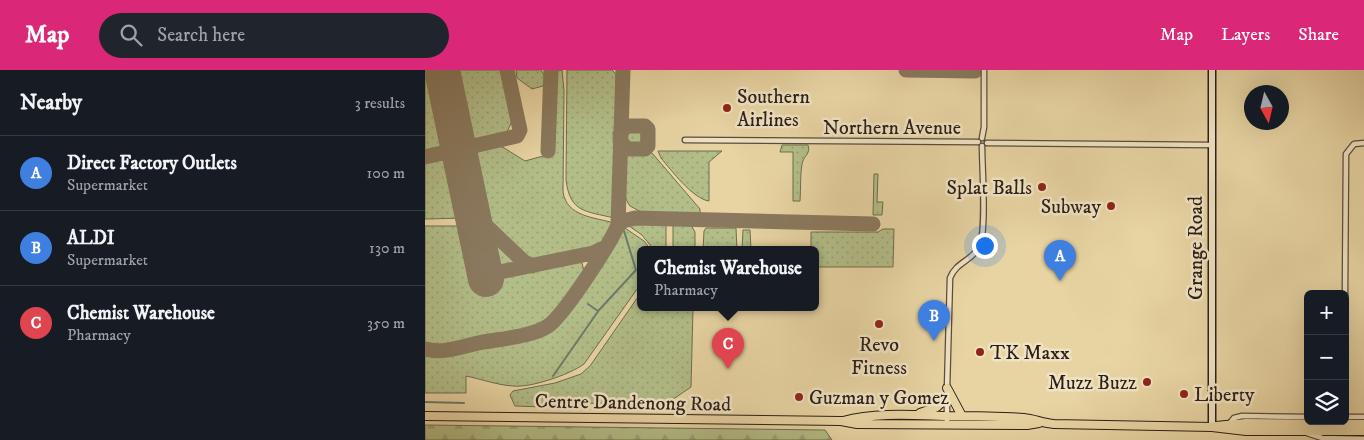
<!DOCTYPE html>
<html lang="en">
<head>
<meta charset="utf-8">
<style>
  :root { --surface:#171b24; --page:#20242c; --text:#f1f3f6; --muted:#9ea1a6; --line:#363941; --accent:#db2777 }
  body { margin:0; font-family:"IM FELL DW Pica",serif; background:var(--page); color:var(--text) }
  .controls { position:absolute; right:15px; bottom:15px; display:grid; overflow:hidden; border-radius:8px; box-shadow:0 5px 20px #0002 }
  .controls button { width:45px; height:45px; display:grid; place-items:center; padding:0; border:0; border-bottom:1px solid var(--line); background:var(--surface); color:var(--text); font:25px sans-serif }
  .compass { position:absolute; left:819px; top:15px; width:45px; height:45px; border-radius:50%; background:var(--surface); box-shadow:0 5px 20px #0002; rotate:172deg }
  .you { position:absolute; left:559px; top:175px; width:18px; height:18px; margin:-12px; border:4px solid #fff; border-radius:50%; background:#1a73e8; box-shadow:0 0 0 8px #1a73e833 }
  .badge { display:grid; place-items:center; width:32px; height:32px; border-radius:50%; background:var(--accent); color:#fff; font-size:16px; font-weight:700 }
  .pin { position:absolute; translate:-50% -41px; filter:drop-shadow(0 1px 2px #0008) }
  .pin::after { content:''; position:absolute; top:26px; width:18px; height:15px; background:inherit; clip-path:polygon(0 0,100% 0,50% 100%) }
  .popup { position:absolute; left:212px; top:176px; width:182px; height:65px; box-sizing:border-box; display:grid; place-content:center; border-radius:8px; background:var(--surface); filter:drop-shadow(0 1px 4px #0005); font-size:16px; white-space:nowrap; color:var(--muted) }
  .popup b { font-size:19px; color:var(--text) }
  .popup::after { content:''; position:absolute; left:50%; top:100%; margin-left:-10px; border:10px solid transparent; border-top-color:var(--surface) }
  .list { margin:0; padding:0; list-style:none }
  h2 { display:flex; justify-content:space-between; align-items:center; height:65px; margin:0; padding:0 20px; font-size:21px }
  h2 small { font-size:16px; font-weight:400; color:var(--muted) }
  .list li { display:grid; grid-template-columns:32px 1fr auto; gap:15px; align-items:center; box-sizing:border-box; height:75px; padding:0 20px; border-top:1px solid var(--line) }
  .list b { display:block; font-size:19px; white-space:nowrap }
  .list p { margin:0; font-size:16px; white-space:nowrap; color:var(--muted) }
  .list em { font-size:16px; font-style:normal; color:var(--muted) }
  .icon { flex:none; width:28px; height:28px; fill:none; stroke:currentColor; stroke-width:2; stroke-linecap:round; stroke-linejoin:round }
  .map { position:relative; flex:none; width:939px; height:370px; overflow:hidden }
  header { display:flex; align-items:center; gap:30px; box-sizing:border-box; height:70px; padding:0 25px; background:var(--accent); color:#fff }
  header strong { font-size:24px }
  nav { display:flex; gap:28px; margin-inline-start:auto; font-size:18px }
  .search { width:350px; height:45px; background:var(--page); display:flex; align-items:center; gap:12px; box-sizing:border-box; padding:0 18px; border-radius:28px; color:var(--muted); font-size:19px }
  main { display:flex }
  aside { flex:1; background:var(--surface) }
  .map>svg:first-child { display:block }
</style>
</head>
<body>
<header>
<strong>Map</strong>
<div class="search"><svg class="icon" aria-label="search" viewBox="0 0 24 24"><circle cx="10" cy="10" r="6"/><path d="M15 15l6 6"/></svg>Search here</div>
<nav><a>Map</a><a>Layers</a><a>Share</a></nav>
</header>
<main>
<aside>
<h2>Nearby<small>3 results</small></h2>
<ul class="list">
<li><span class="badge" style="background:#3f7fe0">A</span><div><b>Direct Factory Outlets</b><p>Supermarket</p></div><em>100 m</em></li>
<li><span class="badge" style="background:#3f7fe0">B</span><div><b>ALDI</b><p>Supermarket</p></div><em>130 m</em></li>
<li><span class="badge" style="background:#e0444e">C</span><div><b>Chemist Warehouse</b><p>Pharmacy</p></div><em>350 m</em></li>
</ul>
</aside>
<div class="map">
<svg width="939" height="370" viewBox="0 0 939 370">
  <defs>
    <pattern id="grass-dots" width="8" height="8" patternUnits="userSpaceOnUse" patternTransform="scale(1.25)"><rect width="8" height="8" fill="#b2bd88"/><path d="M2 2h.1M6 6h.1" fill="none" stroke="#99a275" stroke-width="1.8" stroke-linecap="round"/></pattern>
    <pattern id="forest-firs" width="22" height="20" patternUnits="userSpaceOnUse" patternTransform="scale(1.25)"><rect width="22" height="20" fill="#b2bd88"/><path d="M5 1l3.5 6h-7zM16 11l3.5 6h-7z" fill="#99a275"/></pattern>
  </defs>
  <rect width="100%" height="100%" fill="#e8d4a3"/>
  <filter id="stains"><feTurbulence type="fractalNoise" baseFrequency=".004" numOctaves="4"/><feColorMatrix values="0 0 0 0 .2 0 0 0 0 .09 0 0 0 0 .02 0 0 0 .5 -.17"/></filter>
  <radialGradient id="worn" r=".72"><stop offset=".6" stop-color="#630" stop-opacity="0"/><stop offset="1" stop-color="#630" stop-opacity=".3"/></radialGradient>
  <!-- grass -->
  <path fill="url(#grass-dots)" stroke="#6e6e50" d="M4,0l16,68 -5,10 -15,4v-81z
    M31,0h46l10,51 -6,13 -27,6 -10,-3z
    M91,0h25l4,7 -2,9 -11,3 -15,-11z
    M137,0l2,21 -1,101c4,25 31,25 51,31l-9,17 -13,9 -55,11 -10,-3 -46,-43 -14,-61 34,-7 24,15 29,-8 1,-77 3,-5z
    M142,0h45l4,4 -2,144c-28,-7 -44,-5 -48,-38z
    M216,60v15h-11l-4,-4 -1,-5 4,-5z
    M357,75h26c3,9 -4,10 -6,19 -2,11 -1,24 -2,37h-7v-49h-13z
    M233,81h64l-13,11v39c-16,-2 -38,-31 -48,-43z
    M208,83h19l48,56v5h-55l-15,-8c-9,-11 -9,-40 -3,-52z
    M27,86l13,62 -40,1v-57z
    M449,104h4l-1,28h6l-1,13h-9z
    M216,152l25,1v26h7v-26l18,2 4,7v18h-41l-12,-15 -13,-9 1,-2z
    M0,156h42l12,55 96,-20 7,2 2,8c-7,16 -22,39 -36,50 -13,10 -107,29 -123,23z
    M200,158l19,13 7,9h-10l-1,35 -56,79c-15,11 -54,24 -71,22 -16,-1 -32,-7 -47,-10v17h-41v-40c17,5 101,-13 119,-21 8,-3 13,-8 18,-15z
    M281,158h30l1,22h-34l1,-19z
    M458,159h11l-1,38h-77l-1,-17h-4v-18h67z
    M318,160h7l1,20h-9z
    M59,161l32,29 -1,5c-23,6 -27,-16 -31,-34z
    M215,224l1,14h52l-2,79 -25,17 -93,-1 -1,5 -57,-2 -5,-11 3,-4 42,-8 26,-9 9,-8z"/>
  <!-- forest -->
  <path fill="url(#forest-firs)" stroke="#6e6e50" d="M0,355l400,5 7,10h-407z"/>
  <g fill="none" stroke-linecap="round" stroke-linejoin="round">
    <!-- stream -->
    <path stroke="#6c7b6b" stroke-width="2" d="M163,234l10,7
      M128,306l46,-66 37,-40 -12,-39
      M0,332l39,1"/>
    <!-- taxiway -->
    <path stroke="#8a795e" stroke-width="15" d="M481,0l69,1
      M195,71l7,8h18l3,-3v-17l-3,-3h-19l-6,8
      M123,81l3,-81
      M0,87l92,-21 3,-6 -13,-60
      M46,138l7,10 45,43 9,5
      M192,157l6,-6 12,-3 238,6
      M53,168c3,14 3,35 21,34
      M60,205l108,-22 13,-6
      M0,279c17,5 36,-2 53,-6 19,-4 54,-6 70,-17 16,-11 62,-82 70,-101l5,-155"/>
    <!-- runway -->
    <path stroke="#8a795e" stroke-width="36" d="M17,0l44,209"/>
    <!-- minor casing -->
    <g stroke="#5a4c3c" stroke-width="7">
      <path id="minor" d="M557,68l2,-11v-57
        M260,70l293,2
        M562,73l225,2
        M920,224l1,-140 8,-10 10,-1
        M522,319l3,-111c6,-16 22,-17 29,-31 8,-14 3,-81 3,-101
        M920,347h19
        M805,353l4,-5 8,-2 66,1
        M522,355v-29
        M882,363l15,5 42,1"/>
    </g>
    <!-- secondary casing -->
    <g stroke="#2b1e19" stroke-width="9">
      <path id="secondary" d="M787,0v357"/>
    </g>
    <!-- primary casing -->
    <g stroke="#2b1e19" stroke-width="10">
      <path id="primary" d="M522,318l15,28
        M495,343l17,-6 10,-10
        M0,346l416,5 16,3 170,1 12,-2
        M418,351c33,-9 70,-6 104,-5 26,0 52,0 77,2 10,1 19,5 30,6l158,3 34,4h118
        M791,356l30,-3 118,1"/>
    </g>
    <!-- minor -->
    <use href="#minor" stroke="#f0e3c3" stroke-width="4.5"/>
    <!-- secondary -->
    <use href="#secondary" stroke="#f0e3c3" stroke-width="6"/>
    <!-- primary -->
    <use href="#primary" stroke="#e8d4a3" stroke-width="8"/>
  </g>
  <!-- markers -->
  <g fill="#8f2418" stroke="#f0e3c3" stroke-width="2">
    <circle cx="302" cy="38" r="5"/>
    <circle cx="617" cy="117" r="5"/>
    <circle cx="686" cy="136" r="5"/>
    <circle cx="454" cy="254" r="5"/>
    <circle cx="555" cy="282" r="5"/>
    <circle cx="722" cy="312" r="5"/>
    <circle cx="759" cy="324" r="5"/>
    <circle cx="374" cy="327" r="5"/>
  </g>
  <g text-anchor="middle" stroke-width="5" stroke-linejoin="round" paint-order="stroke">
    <!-- poi labels -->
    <g font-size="20" fill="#2b1e19" stroke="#f0e3c3" text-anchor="start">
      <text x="312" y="33">Southern<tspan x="312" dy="23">Airlines</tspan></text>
      <text x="607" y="124" text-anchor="end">Splat Balls</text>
      <text x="676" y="143" text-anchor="end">Subway</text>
      <text x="454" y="281" text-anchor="middle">Revo<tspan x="454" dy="23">Fitness</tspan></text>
      <text x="565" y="289">TK Maxx</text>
      <text x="712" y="319" text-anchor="end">Muzz Buzz</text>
      <text x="769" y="331">Liberty</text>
      <text x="384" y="334">Guzman y Gomez</text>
    </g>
    <!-- street labels -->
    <g font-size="20" fill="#2b1e19" stroke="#f0e3c3">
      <text x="467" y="64">Northern Avenue</text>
      <text transform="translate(770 178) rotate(-90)" y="7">Grange Road</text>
      <text transform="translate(208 332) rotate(1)" y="7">Centre Dandenong Road</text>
    </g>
  </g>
  <rect width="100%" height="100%" filter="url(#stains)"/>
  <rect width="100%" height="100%" fill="url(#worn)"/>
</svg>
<div class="controls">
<button>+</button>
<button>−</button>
<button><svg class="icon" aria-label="layers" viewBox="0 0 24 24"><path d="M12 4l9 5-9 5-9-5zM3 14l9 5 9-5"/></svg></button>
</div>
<svg class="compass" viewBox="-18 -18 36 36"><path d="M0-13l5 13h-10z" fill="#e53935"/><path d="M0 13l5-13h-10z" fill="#9ea1a6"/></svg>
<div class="you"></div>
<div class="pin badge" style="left:635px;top:211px;background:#3f7fe0">A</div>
<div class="pin badge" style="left:509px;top:271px;background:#3f7fe0">B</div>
<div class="pin badge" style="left:303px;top:299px;background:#e0444e">C</div>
<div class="popup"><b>Chemist Warehouse</b>Pharmacy</div>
</div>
</main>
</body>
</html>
